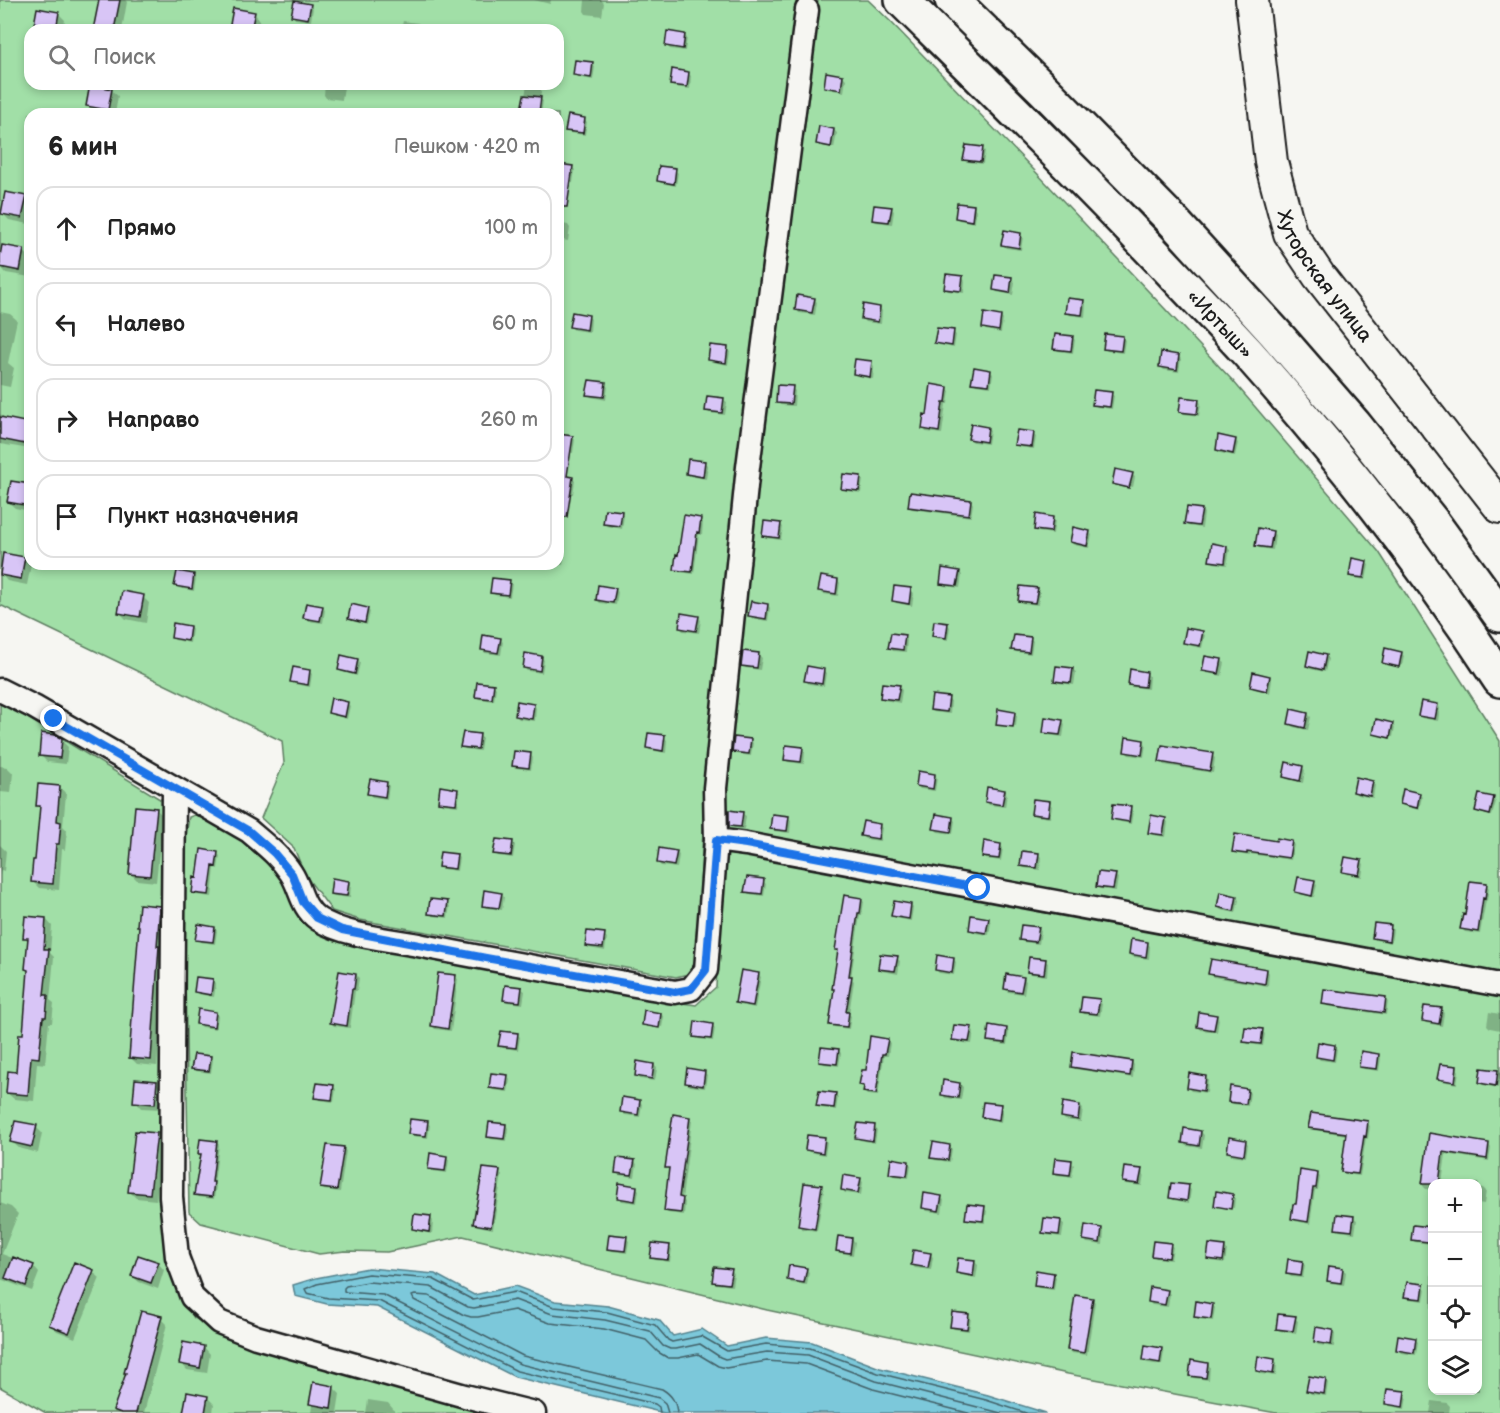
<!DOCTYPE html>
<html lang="ru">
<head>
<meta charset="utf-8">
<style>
  :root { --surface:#fff; --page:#f2f2f2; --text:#222; --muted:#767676; --line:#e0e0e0 }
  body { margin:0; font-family:"Balsamiq Sans",sans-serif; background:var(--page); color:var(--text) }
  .controls { position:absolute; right:18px; bottom:18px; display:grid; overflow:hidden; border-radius:12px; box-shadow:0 3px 9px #0003 }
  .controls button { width:54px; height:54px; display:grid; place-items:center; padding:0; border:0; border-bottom:2px solid var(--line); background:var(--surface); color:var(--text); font:30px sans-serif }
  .stop { position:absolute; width:18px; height:18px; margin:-14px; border:4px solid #1a73e8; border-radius:50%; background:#fff }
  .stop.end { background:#1a73e8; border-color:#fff; box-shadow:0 2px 6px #0008 }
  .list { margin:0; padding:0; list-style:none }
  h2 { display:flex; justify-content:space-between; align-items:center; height:78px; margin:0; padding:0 24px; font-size:26px }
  h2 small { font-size:20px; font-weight:400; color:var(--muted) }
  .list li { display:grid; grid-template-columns:39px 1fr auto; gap:18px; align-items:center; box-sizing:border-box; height:84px; margin:0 12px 12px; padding:0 12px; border:2px solid var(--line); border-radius:18px }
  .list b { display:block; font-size:22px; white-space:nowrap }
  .list em { font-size:20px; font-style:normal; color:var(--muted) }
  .icon { flex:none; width:33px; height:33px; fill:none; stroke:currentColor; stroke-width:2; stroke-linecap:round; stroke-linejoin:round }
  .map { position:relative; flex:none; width:1500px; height:1413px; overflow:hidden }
  .search { position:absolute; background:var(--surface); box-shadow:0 3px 9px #0003; left:24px; top:24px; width:540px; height:66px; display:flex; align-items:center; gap:15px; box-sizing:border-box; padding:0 21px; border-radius:18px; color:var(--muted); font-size:22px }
  .panel { position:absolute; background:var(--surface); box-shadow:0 3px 9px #0003; left:24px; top:108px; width:540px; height:462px; border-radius:18px }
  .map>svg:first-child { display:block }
</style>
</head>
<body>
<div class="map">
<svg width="1500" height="1413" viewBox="0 0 1500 1413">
  <rect width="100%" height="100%" fill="#f6f6f2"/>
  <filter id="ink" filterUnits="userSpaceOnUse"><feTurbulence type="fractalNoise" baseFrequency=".0167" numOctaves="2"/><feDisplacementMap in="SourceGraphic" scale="12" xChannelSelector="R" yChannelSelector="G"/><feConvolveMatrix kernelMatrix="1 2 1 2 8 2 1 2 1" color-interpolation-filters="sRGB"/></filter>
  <g filter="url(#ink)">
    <!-- green -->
    <path fill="#a1dfa7" stroke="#5e7e62" stroke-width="1.5" fill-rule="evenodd" d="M0,0h796l-33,299 -59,514 -8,148 -8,13 -12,3 -316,-57 -28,-9 -27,-36 -11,-27 -33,-30 23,-55 -2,-22 -282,-136zM30,30h528v54h-528zM30,114h528v450h-528z
      M818,0h50l22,21 143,148 200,212 146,171 121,189v672h-224l-208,-39 -301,-64 -304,-74 -76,16 -42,-1 -26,3 -118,-31 -12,-11 -6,-357 6,-38 11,-4 65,39 17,18 18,44 362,86 34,5 20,-18 12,-223 20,-194zM1432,1184h46v206h-46z
      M0,701l168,103v435l9,52 17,27 42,22 273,73h-463l-46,-26z"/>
    <!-- water -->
    <path fill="#7bc8da" stroke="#55838e" stroke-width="1.5" d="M368,1268l67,6 39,21 41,-9 40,15 53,5 51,14 14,16 29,-7 25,17 39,-8 46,4 68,26 108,27 58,18h-382l-149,-36 -138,-70 -50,-3 -32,-8 -2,-11 23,-7z"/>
    <!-- shadow -->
    <path fill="#0003" d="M99,0h26l2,2 -5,28h-28z
      M534,0h17l-1,4z
      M585,0h16l3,3 -2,13 -16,-2 -2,-3z
      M310,5l3,3 -2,13 -16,-2 -2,-3z
      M58,13l7,7 -2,10h-27z
      M254,13l6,7 -1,10h-28z
      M403,21l15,2 3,3 -1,4h-19z
      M684,35l3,3 -2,13 -15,-2 -3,-3z
      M592,64l3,3 -2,13 -16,-3 -2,-2z
      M688,73l3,3 -1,13 -16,-2 -3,-3z
      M843,76l3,3 -2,13 -16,-3 -2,-2z
      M325,84h16l3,3 -2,13 -16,-2 -2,-3z
      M397,84h19l-1,5 -16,-3z
      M527,84h15l-2,15 3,2 -2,13 -15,-2 -3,-3z
      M111,90l7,6 -3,18 -21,-2 -6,-6z
      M584,119l3,3 -2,13 -15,-2 -3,-3z
      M834,130l3,3 -3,15 -13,-2 -3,-3z
      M982,149l3,2 -2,13 -15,-2 -3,-3z
      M558,166l14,1 3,3 -2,13 -15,-2z
      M675,170l3,3 -2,13 -15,-3 -3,-2z
      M26,198l4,4 -1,22 -20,-4 -7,-7z
      M974,207l2,3 -1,13 -16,-3 -3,-2z
      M891,208l3,3 -2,13 -16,-2 -3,-3z
      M558,223l10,2 2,3 -2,13 -10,-2z
      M1020,234l3,3 -2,13 -15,-2 -3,-3z
      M23,251l7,6v20l-24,-4 -6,-7v-2z
      M996,277l16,2 3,3 -2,13 -16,-3 -2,-2z
      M963,278l2,3 -1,12 -16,-2 -3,-3z
      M814,299l3,3 -2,13 -16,-2 -2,-3z
      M1084,302l2,2 -1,13 -16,-2 -3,-2z
      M880,308l2,3 -1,13 -16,-2 -3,-3z
      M0,312l10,2 7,6 -9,43 6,5 -4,19 -10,-2z
      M588,316l3,3 -1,13 -16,-2 -3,-3z
      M1001,317l2,3 -2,13 -15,-3 -3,-2z
      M953,332l3,3 -2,13 -15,-3 -3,-3z
      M1072,337l3,3 -2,13 -15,-2 -3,-3z
      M1122,338l3,2 -2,13 -16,-2 -2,-3z
      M727,349l3,3 -2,13 -15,-3 -3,-2z
      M1178,356l3,3 -2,13 -15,-2 -3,-3z
      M871,363l3,3 -1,13 -16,-3 -3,-2z
      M990,371l3,3 -2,13 -15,-2 -3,-3z
      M605,384l3,3 -2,13 -15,-3 -3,-3z
      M792,388l3,3 -1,15 -14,-1 -2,-3z
      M947,388l3,3 -2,13h-2l-4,30 -16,-2 -2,-3z
      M1111,394l3,2 -2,13 -15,-2 -3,-3z
      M724,400l3,2 -2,13 -16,-2 -2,-3z
      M1198,400l3,3 -2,13 -15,-2 -3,-3z
      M0,414l6,5 24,5v25l-30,-5z
      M987,428l3,3 -2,13 -15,-2 -3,-3z
      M1033,434l3,3 -2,12 -15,-2 -3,-3z
      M558,435l15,2 2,3 -2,13 -15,-2z
      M1235,440l3,3 -3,13 -15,-3 -3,-3z
      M705,463l3,3 -2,13 -16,-3 -2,-2z
      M1132,474l3,3 -2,10 -18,-4z
      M558,476l14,2 3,3 -2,13 -15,-2z
      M860,477l3,3 -2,13 -15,-2 -3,-3z
      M30,486v25l-15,-3 -7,-6z
      M971,501l2,3 -2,13 -59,-8 -3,-2z
      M1201,510l3,3 -2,15 -14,-2 -2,-2z
      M622,513l2,3 -2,13 -15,-3 -3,-3z
      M1052,518l3,3 -2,13 -15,-2 -3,-3z
      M700,519l3,3 -1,13 -3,-1 -5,40 -15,-2 -3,-3z
      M780,524l3,3 -2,13 -15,-2 -3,-3z
      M1089,532l3,3 -3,13 -15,-3 -3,-3z
      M1272,532l3,3 -2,15 -14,-2 -2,-3z
      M1227,547l3,3 -3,15 -13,-2 -3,-3z
      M558,549l4,1 3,2 -2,13 -10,-1h5z
      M24,559l7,6 -4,20 -20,-4 -6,-7z
      M1366,562l3,3 -3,15 -13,-2 -2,-3z
      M959,572l3,3 -2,13 -16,-2 -2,-3z
      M193,575l3,3 -2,13 -15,-3 -3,-2z
      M838,580l2,3 -2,13 -15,-2 -3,-3z
      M509,582l3,2 -2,13 -15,-2 -3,-3z
      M615,589l3,3 -2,13 -16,-2 -3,-3z
      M911,590l3,3 -2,13 -16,-3 -2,-3z
      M1037,590l3,2 -2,13 -16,-2 -2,-3z
      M143,597l6,6 -3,20 -20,-4 -7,-7z
      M768,605l2,3 -2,13 -15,-2 -3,-3z
      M322,607l3,3 -2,13 -16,-2 -2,-3z
      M367,609l3,3 -3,13 -15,-4 -3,-3z
      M698,617l3,3 -2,13 -16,-2 -3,-3z
      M947,624l3,3 -2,13 -12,-2 -2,-3z
      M190,627l2,3 -2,13 -15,-3 -3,-2z
      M1202,633l3,2 -3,13 -15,-3 -3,-3z
      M904,637l3,3 -1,12 -13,-1 -3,-3z
      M500,639l3,3 -2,13 -16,-2 -2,-3z
      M1031,639l2,2 -2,13 -15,-2 -3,-3z
      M1401,653l3,3 -2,10 -18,-3z
      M759,655l3,3 -2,12 -14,-2 -3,-2z
      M1325,656l3,3 -3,13 -15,-3 -3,-3z
      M541,657l3,3 -2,13 -15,-2 -3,-3z
      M1206,657l16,4 3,2 -3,13 -15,-3 -3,-3z
      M357,660l3,3 -3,13 -15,-4 -3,-3z
      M823,670l3,3 -2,13 -15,-2 -3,-3z
      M1073,670l3,2 -2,13 -16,-2 -3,-3z
      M309,671l3,3 -2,13 -16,-3 -2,-3z
      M1146,673l3,3 -1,13 -16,-2 -3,-3z
      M1270,677l2,3 -2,13 -16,-4 -2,-2z
      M494,686l2,2 -2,13 -15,-2 -3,-3z
      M899,687l3,3 -2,13 -16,-3 -3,-3z
      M948,699l3,2 -1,13 -16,-2 -3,-3z
      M347,703l3,3 -3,13 -14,-4 -3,-3z
      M534,705l2,3 -1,13 -16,-2 -3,-3z
      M1438,706l2,2 -2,13 -16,-3 -3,-3z
      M1015,714l2,2 -1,10 -18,-2z
      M1308,714l3,3 -3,13 -15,-3 -3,-3z
      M1062,721l3,3 -2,13 -16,-2 -2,-3z
      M1392,724l3,3 -2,10 -19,-3z
      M479,735l3,3 -2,13 -15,-2 -3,-3z
      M664,737l3,3 -1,13 -16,-3 -3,-2z
      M61,740l7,7 -2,17 -19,-2 -7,-7z
      M750,740l3,3 -2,13 -14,-2 -3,-3z
      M1143,741l3,3 -2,13 -15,-2 -3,-3z
      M803,749l2,3 -1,12 -16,-2 -3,-3z
      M531,755l2,3 -2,12 -15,-2 -3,-3z
      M1212,755l3,3 -2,15 -49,-8 -3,-3z
      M0,766l7,1 6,6 -2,20 -11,-1z
      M1302,767l3,3 -2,13 -16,-4 -3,-2z
      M935,775l2,3 -2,13 -15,-2 -3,-3z
      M1373,782l2,3 -2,13 -16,-3 -2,-3z
      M386,783l3,3 -2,13 -15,-2 -3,-3z
      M60,787l6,7 -3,32 4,4 -2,20 -3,-1 -3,41 -20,-2 -6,-6 4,-20 4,-53 -3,-3z
      M457,790l3,3 -2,13 -16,-2 -2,-3z
      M1004,791l3,3 -2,13 -16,-2 -2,-3z
      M1419,794l3,3 -3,13 -15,-4 -3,-2z
      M1493,799l3,3 -4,14 -13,-3 -2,-2z
      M1049,803l3,3 -2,12 -15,-2 -3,-3z
      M1130,808l3,3 -2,13 -15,-3 -3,-2z
      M156,809l7,7 -7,66 -19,-2 -7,-7z
      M743,814l3,2 -2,13 -10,-1 -3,-3z
      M788,818l3,2 -1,13 -16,-2 -3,-3z
      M952,818l3,3 -2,13 -15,-2 -3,-3z
      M1165,819l3,3 -2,15 -13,-2 -3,-3z
      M879,825l3,3 -2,13 -15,-2 -3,-3z
      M512,842l3,3 -2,13 -15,-2 -3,-3z
      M1291,842l3,3 -3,15 -41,-6v2l-13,-2 -3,-3 43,-8z
      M0,845l6,6 -2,20 -3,-1 -1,6z
      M1000,845l3,3 -2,13 -15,-2 -3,-3z
      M676,852l3,3 -2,13 -16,-2 -3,-3z
      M217,853l3,3 -2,13 -3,-1 -3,29 -16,-2 -3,-3 5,-12z
      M1039,855l2,2 -1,13 -16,-2 -3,-3z
      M457,856l2,2 -2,13 -15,-2 -3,-3z
      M1361,861l3,3 -2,13 -16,-3 -3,-3z
      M1115,875l3,3 -2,13 -16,-2 -3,-3z
      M763,881l3,3 -2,12 -15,-2 -3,-3z
      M349,882l2,3 -1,13 -16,-2 -3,-3z
      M1314,882l3,3 -3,12 -15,-3 -3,-3z
      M1486,885l3,3 -2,13 -1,-1 -6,34 -15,-2 -3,-3 4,-13z
      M501,894l3,3 -2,13 -16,-2 -3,-3z
      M1236,897l3,3 -3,13 -15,-3 -3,-3z
      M861,899l3,3 -2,13h-2l-9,63 3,3 -5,33 2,2 -2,13 -15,-2 -3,-3 8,-72 -3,-3z
      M447,903l3,3 -2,12 -15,-2 -3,-3z
      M911,905l2,3 -2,13 -15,-3 -3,-2z
      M159,907l7,7 -1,40 -8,112 -20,-2 -6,-6z
      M46,919l6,7 -2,27 4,4 -4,43 4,3 -2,20h-3l-4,41 -8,-1 -3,38 -20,-2 -7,-6 10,-20 7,-37 5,-64 -3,-3 3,-27 -5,-5z
      M988,919l3,3 -2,13 -15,-2 -3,-3z
      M1391,927l2,3 -2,13 -15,-3 -3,-3z
      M215,928l2,3 -2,13 -15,-2 -3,-3z
      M1038,929l3,2 -2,13 -16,-2 -3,-3z
      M604,935l3,3 -2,13 -16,-3 -2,-3z
      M1147,943l3,3 -1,13 -16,-2 -3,-3z
      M897,958l3,3 -2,13 -16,-3 -2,-3z
      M953,959l3,3 -2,13 -15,-2 -3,-3z
      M1045,961l3,2 -1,13 -16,-2 -3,-3z
      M1267,970l2,3 -1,13 -55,-9 -3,-3z
      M758,974l3,3 -6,31 -15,-3 -3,-2z
      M356,975l3,3 -2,13h-2l-5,37 -16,-2 -3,-3z
      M455,977l3,2 -7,52 -16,-2 -3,-3z
      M1023,978l3,3 -2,13 -16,-2 -3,-3z
      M213,981l3,3 -2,13 -16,-3 -2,-2z
      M522,989l3,2 -2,13 -16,-2 -3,-3z
      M1385,999l3,3 -2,13 -59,-9 -3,-2z
      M1099,1001l3,3 -2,12 -16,-2 -2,-3z
      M1441,1010l3,3 -2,13 -16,-3 -3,-2z
      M1489,1012l11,2v16l-10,-2 -3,-3z
      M215,1013l3,3 -2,13 -15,-2 -3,-3z
      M661,1014l3,3 -2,10 -18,-3z
      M1216,1016l3,3 -2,13 -16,-2 -2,-3z
      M712,1025l3,3 -2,13 -15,-2 -3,-3z
      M971,1029l3,2 -2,13 -16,-2 -2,-3z
      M1006,1029l3,3 -2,13 -15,-2 -3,-3z
      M1262,1031l3,3 -2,12 -15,-2 -3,-3z
      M518,1035l2,2 -2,13 -15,-2 -3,-3z
      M887,1040l3,3 -2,13h-4l-6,40 -11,-1 -3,-3 1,-5 -4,-3z
      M1334,1046l3,3 -2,13 -15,-2 -3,-3z
      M838,1050l3,3 -2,13 -15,-2 -3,-3z
      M1378,1055l3,3 -2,13 -15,-2 -3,-3z
      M211,1058l2,2 -2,13 -15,-2 -3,-3z
      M1132,1062l2,3 -1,13 -58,-9 -3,-3z
      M654,1065l3,3 -2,13 -16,-2 -2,-3z
      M1457,1068l2,3 -2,13 -15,-3 -3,-3z
      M704,1072l3,3 -2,13 -15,-2 -3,-3z
      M1498,1072l2,2 -2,14 -15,-3 -3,-3z
      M508,1077l2,3 -2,12 -15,-2 -3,-3z
      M1205,1077l3,3 -1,13 -16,-2 -3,-3z
      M157,1083l6,6 -2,20 -20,-1 -6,-7z
      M960,1084l3,3 -2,13 -16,-2 -2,-3z
      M334,1087l2,2 -2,13 -15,-2 -3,-3z
      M1247,1090l3,3 -2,13 -15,-2 -3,-3z
      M835,1095l3,2 -2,13 -15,-2 -3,-3z
      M639,1101l3,3 -2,13 -15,-2 -3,-3z
      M1000,1106l3,3 -2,13 -15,-3 -3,-2z
      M1080,1106l3,3 -2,13 -16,-2 -3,-3z
      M689,1118l3,3 -10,78 3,3 -1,13 -16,-2 -3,-3 6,-39 -4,-4z
      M427,1123l3,2 -2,13 -15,-2 -3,-3z
      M1367,1123l3,3 -2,13 -2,-1 -6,38 -15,-2 -3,-3 5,-36 -34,-5 -3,-3z
      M506,1125l2,3 -1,13 -16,-2 -3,-3z
      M36,1127l6,6 -4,20 -19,-5 -7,-6z
      M874,1127l3,3 -2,13 -15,-3 -3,-3z
      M1201,1132l3,3 -2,13 -16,-2 -2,-3z
      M156,1135l6,6 -6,59 -20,-2 -6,-6z
      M1430,1135l59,10 2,3 -2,13 -43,-7 -4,30h-10v6l-6,-1 -3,-3z
      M824,1139l3,3 -2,13 -16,-3 -2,-3z
      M1245,1141l3,3 -2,13 -15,-2 -3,-3z
      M217,1142l2,3 -5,39 2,2 -2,13 -15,-2 -3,-3 6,-38 -3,-3z
      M949,1146l3,3 -2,13 -15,-2 -3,-3z
      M343,1149l3,2 -6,41 -16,-2 -2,-3z
      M446,1157l3,3 -2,13 -15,-2 -3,-3z
      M634,1161l3,3 -2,13 -16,-2 -3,-3z
      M908,1162l3,3 -2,13 -15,-2 -3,-3z
      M1071,1162l3,3 -2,12 -15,-2 -3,-3z
      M1141,1171l3,2 -2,13 -16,-2 -2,-3z
      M499,1172l3,3 -9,54 -15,-3 -3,-2z
      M1317,1174l3,3 -2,13h-3l-5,34 -15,-3 -3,-2 5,-13z
      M860,1179l3,3 -2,13 -16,-2 -2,-3z
      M636,1187l3,3 -2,13 -15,-2 -3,-3z
      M821,1187l3,3 -7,41 -15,-2 -3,-3z
      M1188,1187l3,3 -2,13 -15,-3 -3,-2z
      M1478,1187l5,1 3,3 -2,13 -6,-1z
      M1233,1195l2,3 -1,10 -19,-2z
      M941,1197l3,3 -2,13 -15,-2 -3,-3z
      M0,1203l11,4 7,7 -16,40 31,12 6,7 -7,18 -32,-12z
      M984,1208l3,3 -2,12 -15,-2 -3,-3z
      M431,1218l2,3 -1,13 -16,-3 -3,-2z
      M1354,1218l3,2 -2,13 -16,-2 -3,-3z
      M1061,1222l3,2 -2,13 -16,-2 -2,-3z
      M1430,1228l2,3 -1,13 -16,-2 -3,-3z
      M1102,1229l2,3 -1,13 -16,-2 -3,-3z
      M626,1238l3,3 -2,12 -15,-2 -3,-3z
      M852,1239l3,3 -2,13 -13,-2 -2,-3z
      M1170,1245l3,2 -2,13 -15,-2 -3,-3z
      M669,1247l3,2 -2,13 -15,-2 -3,-3z
      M1225,1247l2,3 -2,13 -14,-2 -3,-3z
      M930,1254l3,3 -2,13 -16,-2 -3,-3z
      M959,1260l16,2 3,3 -2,13 -16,-3 -3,-2z
      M158,1263l6,7 -6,19 -19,-7 -7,-6z
      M1302,1263l3,2 -2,13 -12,-1 -3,-3z
      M75,1264l18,8 7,6 -25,60 -18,-7 -7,-7z
      M806,1269l3,3 -2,13 -16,-2 -2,-3z
      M1343,1269l3,3 -2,13 -13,-2 -3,-2z
      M731,1271l3,2 -2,13 -16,-2 -2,-3z
      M1053,1274l3,3 -2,13 -16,-2 -2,-3z
      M1423,1286l3,3 -2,12 -15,-2 -3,-3z
      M1167,1291l3,3 -2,13 -16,-2 -3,-3z
      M1092,1299l3,3 -8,53 -16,-2 -2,-3z
      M1213,1305l2,3 -2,13 -15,-2 -3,-3z
      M968,1316l3,2 -2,13 -15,-2 -3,-3z
      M161,1318l6,6 -23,89h-26l-3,-3z
      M1295,1318l3,3 -2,13 -16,-3 -3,-3z
      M1332,1331l3,3 -1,13 -16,-2 -3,-3z
      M1415,1339l3,3 -2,13 -15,-2 -3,-3z
      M204,1347l6,7 -3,19 -20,-3 -6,-7z
      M1161,1349l3,3 -2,13 -15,-2 -3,-3z
      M1274,1360l3,3 -1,13 -16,-2 -3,-3z
      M1208,1364l2,3 -1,13 -16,-2 -3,-3z
      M1326,1380l2,3 -2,13 -15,-2 -3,-3z
      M333,1387l7,7 -3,19h-26l1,-8 -1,-1z
      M1404,1393l3,3 -2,13 -15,-3 -3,-3z
      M207,1397l7,7 -1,9h-28z
      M368,1400l20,3 6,7v3h-28z
      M1432,1401l15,2 3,3 -1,7h-19z"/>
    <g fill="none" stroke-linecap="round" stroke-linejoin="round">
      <!-- shore -->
      <path stroke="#426168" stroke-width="1.5" d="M660,1413l-1,-6 -4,-3 -138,-33 -138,-70 -51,-3 -21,-5 -2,-4 12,-5 51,-10 65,5 40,21 42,-8 39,15 53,5 48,13 13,15 4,2 29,-6 26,15 39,-7 44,4 68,25 108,27 40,13
        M668,1413l-3,-10 -6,-5 -139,-34 -137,-69 -37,-3 -2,-1v-3l2,-2 22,-4 63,5 37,20 6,1 41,-8 37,14 53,6 45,11 13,15 7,3h6l24,-5 20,13 5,2 42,-7 41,3 68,26 125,32
        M677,1413c-1,-11 -5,-18 -15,-24l-139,-33 -109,-56 -2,-4 3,-1 14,1 35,19 7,2h7l36,-7 36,13 54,6 42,11 12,12 10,6h10l20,-4 20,12 8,2 41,-7 39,3 67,25 95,24"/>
    </g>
    <!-- building -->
    <path fill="#d8c5f6" stroke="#1c1c1c" stroke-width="1.5" d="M99,0h21l-6,30h-21z
      M294,1l17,3 -3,15 -17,-3z
      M37,8l22,4 -3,18h-23z
      M233,8l22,4 -4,18h-22z
      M667,31l18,3 -2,15 -18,-3z
      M575,60l18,2 -2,16 -18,-3z
      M672,69l17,3 -2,15 -17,-2z
      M826,72l17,3 -2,15 -17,-3z
      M90,84l22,5 -4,21 -22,-4z
      M524,95l17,2 -2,15 -18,-2z
      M568,115l17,3 -2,15 -18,-2z
      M819,126l15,3 -3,18 -15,-3z
      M966,145l17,2 -2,15 -18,-2z
      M558,164l15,2 -6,41h-9z
      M659,166l17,2 -2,16 -17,-3z
      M5,192l22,4 -5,22 -21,-4z
      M957,203l17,2 -2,16 -17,-3z
      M874,205l18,2 -3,15 -17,-2z
      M1004,230l17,3 -2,15 -18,-3z
      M2,245l22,4 -4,22 -20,-4v-11z
      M946,274l17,2 -2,15 -17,-2z
      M995,275l17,2 -2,16 -17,-3z
      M797,295l18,3 -3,15 -17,-3z
      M1067,298l17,2 -2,15 -17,-2z
      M863,304l17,3 -2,15 -17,-3z
      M572,312l17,3 -2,15 -18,-3z
      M984,313l17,3 -2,15 -17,-3z
      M937,328l17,2 -2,16 -18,-3z
      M1055,334l18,2 -2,15 -18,-2z
      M1105,334l18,2 -2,15 -18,-2z
      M710,345l18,2 -2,16 -18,-3z
      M1161,352l18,3 -2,15 -18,-3z
      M855,359l17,2 -2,16 -17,-3z
      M974,367l17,3 -2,15 -18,-2z
      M589,380l17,2 -2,15 -18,-2z
      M931,384l17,3 -2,15h-3l-4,30 -17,-3 2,-15 3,1z
      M777,385l16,1 -2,18 -15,-1z
      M1094,390l18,2 -2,15 -18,-2z
      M707,396l17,2 -2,15 -17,-2z
      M1181,397l18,2 -2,15 -18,-2z
      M0,417l30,6v22l-30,-6z
      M971,424l17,3 -2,15 -18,-3z
      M1017,430l17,2 -2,15 -18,-2z
      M558,434l15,2 -6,40 6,1 -6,40h-9z
      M1218,435l18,4 -3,15 -17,-4z
      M688,459l17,2 -2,16 -17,-3z
      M1115,469l18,4 -4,15 -17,-4z
      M843,474l18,2 -2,15 -18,-2z
      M11,481l19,3v22l-23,-4z
      M910,492l61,8 -2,15 -61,-8z
      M1187,507l15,2 -3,17 -15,-2z
      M605,509l17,2 -2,15 -17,-2z
      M1036,514l17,3 -2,15 -17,-2z
      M684,515l17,3 -2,15 -2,-1 -5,40 -18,-2 2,-16 2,1z
      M764,521l17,2 -2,15 -17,-2z
      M1073,527l17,4 -3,15 -17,-4z
      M1258,528l15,3 -3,17 -15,-2z
      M1212,543l15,3 -2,17 -16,-2z
      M3,553l22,4 -4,22 -21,-4z
      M1352,558l15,3 -3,17 -15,-2z
      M942,568l18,3 -3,15 -17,-2z
      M177,571l17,3 -2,15 -18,-3z
      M821,576l17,3 -2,15 -18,-3z
      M492,578l18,2 -2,15 -18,-2z
      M598,585l18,3 -3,15 -17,-3z
      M894,586l17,2 -2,16 -17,-3z
      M1020,586l18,2 -3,15 -17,-2z
      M122,591l22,4 -4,22 -22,-4z
      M751,601l17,3 -2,15 -18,-3z
      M306,603l17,3 -3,15 -17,-3z
      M351,604l17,4 -3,15 -17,-4z
      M681,613l18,3 -3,15 -17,-3z
      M934,621l14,2 -2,15 -14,-2z
      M173,623l17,3 -2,15 -17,-3z
      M1186,628l17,3 -3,15 -17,-3z
      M891,633l14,2 -2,15 -15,-2z
      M483,635l18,3 -3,15 -17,-3z
      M1014,635l17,2 -2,15 -18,-2z
      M1385,648l17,4 -3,15 -17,-4z
      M743,651l16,2 -2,15 -16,-2z
      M1309,651l17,4 -3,15 -17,-4z
      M525,653l17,3 -2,15 -17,-3z
      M341,655l17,4 -3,15 -17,-4z
      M1205,656l17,3 -3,15 -17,-3z
      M807,666l17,3 -2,15 -18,-3z
      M1056,666l17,2 -2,15 -17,-2z
      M293,667l17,3 -2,15 -18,-3z
      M1130,669l17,3 -2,15 -17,-2z
      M1253,672l17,4 -3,15 -17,-4z
      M477,682l17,2 -2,15 -17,-2z
      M882,683l18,2 -3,15 -17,-2z
      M932,695l17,2 -2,15 -17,-2z
      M331,698l17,4 -3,15 -17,-4z
      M517,701l17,3 -2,15 -17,-3z
      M1421,701l17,3 -3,15 -17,-3z
      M998,709l17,3 -2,15 -17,-2z
      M1291,709l17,4 -3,15 -17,-4z
      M1045,717l18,3 -3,15 -17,-2z
      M1376,719l17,4 -3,15 -17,-4z
      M463,732l17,2 -2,15 -18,-2z
      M41,733l14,2 7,4 -2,19 -21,-2z
      M648,733l17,2 -2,16 -17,-3z
      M734,737l17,2 -2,15 -17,-2z
      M1126,737l18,3 -2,15 -18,-3z
      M786,745l17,2 -2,15 -17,-2z
      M1162,745l51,8 -3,18 -51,-9z
      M514,751l17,2 -2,15 -17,-2z
      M1286,762l17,4 -3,15 -17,-4z
      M918,771l17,3 -2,15 -17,-3z
      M1356,777l17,4 -3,15 -17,-4z
      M370,779l17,3 -2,15 -18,-3z
      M38,784l22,2 -3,35 4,1 -2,22h-3l-3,40 -22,-2 2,-22h2l5,-54h-4z
      M440,786l18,3 -2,15 -18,-2z
      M987,787l18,3 -3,15 -17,-3z
      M1403,789l17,4 -3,15 -17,-4z
      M1479,794l15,3 -4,18 -15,-4z
      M1033,799l17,2 -2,15 -17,-2z
      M1113,804l18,2 -2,16 -18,-3z
      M135,806l22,2 -7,68 -21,-2z
      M729,810l14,2 -2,15 -12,-1z
      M772,814l17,2 -2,15 -17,-2z
      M936,814l17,3 -2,15 -18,-3z
      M1151,815l15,3 -3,17 -15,-2z
      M863,821l17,3 -2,15 -18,-3z
      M1235,834l41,7 1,-3 15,3 -3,17 -42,-6v2l-15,-2z
      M496,839l17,2 -2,15 -18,-2z
      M984,841l17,3 -2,15 -17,-2z
      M659,848l18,3 -3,15 -17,-3z
      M201,849l17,3 -2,15 -3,-1 -4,29 -17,-2 2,-16 3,1z
      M1022,851l17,2 -2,15 -17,-2z
      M440,852l17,2 -2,15 -17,-2z
      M1345,857l17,3 -3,15 -17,-3z
      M1098,872l18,2 -3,15 -17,-2z
      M747,877l17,2 -2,15 -18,-2z
      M1298,877l17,3 -3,16 -17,-4z
      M332,878l17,3 -2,15 -17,-2z
      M1470,881l17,2 -2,16 -2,-1 -5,34 -18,-3 3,-15 2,1z
      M484,890l18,3 -3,15 -17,-2z
      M1220,892l17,4 -3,15 -17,-4z
      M844,895l18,3 -2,15h-2l-9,63h3l-6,36h3l-2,15 -18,-2 5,-36h-2l6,-39h-3z
      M430,899l18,2 -2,15 -18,-2z
      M894,901l17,3 -2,15 -18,-3z
      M139,904l21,2 -3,40h2l-8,114 -22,-2 10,-132h-2z
      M971,915l18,3 -3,15 -17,-3z
      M25,916l21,2 -2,31h5l-5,46h4l-2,22h-3l-4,41 -8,-1 -3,38 -22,-2 2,-22 8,1 3,-38h4l5,-64 -3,-1 3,-31h-5z
      M1374,923l17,2 -2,16 -17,-3z
      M198,924l17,3 -2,15 -18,-2z
      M1021,925l18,2 -3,15 -17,-2z
      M587,931l18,2 -2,15 -18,-2z
      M1131,939l17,3 -2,15 -17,-3z
      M880,954l18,2 -3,15 -17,-2z
      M937,955l17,3 -2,15 -17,-3z
      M1029,957l17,2 -2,15 -17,-2z
      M1211,959l56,10 -2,15 -57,-10z
      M741,970l18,3 -6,33 -18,-3z
      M339,971l17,3 -2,15h-2l-5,37 -17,-3z
      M438,973l18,2 -8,54 -17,-3z
      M1006,974l18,3 -3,15 -17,-3z
      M196,977l17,2 -2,16 -17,-3z
      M505,985l17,2 -2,15 -17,-2z
      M1324,989l62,8 -2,16 -62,-9z
      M1082,997l18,2 -3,15 -17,-2z
      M1424,1006l18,2 -3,16 -17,-3z
      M198,1009l18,3 -2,15 -18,-3z
      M644,1010l17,3 -2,15 -17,-3z
      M1199,1012l18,3 -3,15 -17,-3z
      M695,1021l18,3 -2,15 -18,-2z
      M954,1025l18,2 -3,15 -17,-2z
      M989,1025l18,3 -2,15 -18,-2z
      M1245,1027l18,2 -2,15 -18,-2z
      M501,1031l17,2 -2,15 -18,-2z
      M870,1036l18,3 -3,15h-3l-6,40 -13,-2 1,-6 -5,-1 3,-15h4z
      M1318,1042l17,3 -2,15 -17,-3z
      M821,1047l18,2 -2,15 -18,-2z
      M1361,1051l18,3 -2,15 -18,-2z
      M1073,1052l59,9 -2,15 -59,-9z
      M194,1054l17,2 -2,15 -18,-2z
      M637,1061l17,3 -2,15 -17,-3z
      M1440,1064l17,2 -2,16 -18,-3z
      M687,1068l18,3 -2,15 -18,-3z
      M1481,1068l17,2 -2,16 -17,-3z
      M491,1073l17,2 -2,15 -17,-2z
      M1189,1073l17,3 -2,15 -17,-3z
      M135,1079l22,2 -2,23 -22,-2z
      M943,1080l17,3 -2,15 -17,-3z
      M317,1083l17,2 -2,15 -18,-2z
      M1230,1086l18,3 -2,15 -18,-2z
      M819,1091l17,2 -2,15 -18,-2z
      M622,1097l18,3 -2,15 -18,-3z
      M983,1102l18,2 -2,16 -18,-3z
      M1063,1102l17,3 -2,15 -17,-3z
      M1311,1113l57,8 -2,16 -2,-1 -6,38 -17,-2 5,-39 -38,-5z
      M673,1114l17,3 -11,80 4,1 -2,15 -17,-2 5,-43h-4z
      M410,1119l18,2 -2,15 -18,-2z
      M15,1121l22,4 -5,22 -22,-5z
      M489,1122l17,2 -2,15 -17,-2z
      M858,1123l17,2 -2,16 -18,-3z
      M1184,1128l17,3 -2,15 -17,-3z
      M135,1131l22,2 -7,61 -22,-2z
      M1429,1133l60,10 -2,16 -44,-7 -4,32h-17z
      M807,1135l18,2 -2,16 -18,-3z
      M1229,1137l17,3 -2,15 -17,-3z
      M200,1139l17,2 -5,41h2l-2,15 -18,-2 7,-41h-3z
      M933,1142l17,3 -2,15 -18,-2z
      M327,1145l17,2 -7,43 -17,-2z
      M430,1153l17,3 -2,15 -17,-2z
      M617,1158l18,2 -3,15 -17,-2z
      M891,1158l18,3 -2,15 -18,-2z
      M1055,1158l17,2 -2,15 -17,-2z
      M1124,1167l18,2 -3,15 -17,-2z
      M483,1168l17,2 -9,57 -18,-3z
      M1300,1170l18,3 -2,15h-3l-5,34 -17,-3 2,-15h3z
      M843,1175l18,3 -3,15 -17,-3z
      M619,1183l18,3 -2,15 -18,-3z
      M804,1183l18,2 -7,44 -17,-3z
      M1171,1183l18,2 -2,16 -18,-3z
      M1216,1191l17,3 -2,15 -17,-3z
      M924,1193l18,3 -3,15 -17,-3z
      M967,1204l18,2 -2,15 -18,-2z
      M414,1214l17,2 -2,16 -17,-3z
      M1337,1214l17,2 -2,15 -17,-2z
      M1044,1218l17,2 -2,15 -17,-2z
      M1085,1225l17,3 -2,15 -17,-3z
      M1413,1225l18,2 -3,15 -17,-2z
      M609,1234l18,2 -2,15 -18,-2z
      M838,1236l14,2 -2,15 -14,-2z
      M1153,1241l18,2 -2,15 -18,-2z
      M652,1243l18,2 -2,15 -18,-2z
      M1209,1244l16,2 -2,15 -16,-2z
      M913,1250l18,3 -3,15 -17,-3z
      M138,1255l21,7 -8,21 -20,-7z
      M13,1257l21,8 -8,21 -21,-8z
      M958,1258l17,2 -2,16 -17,-3z
      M1288,1259l15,2 -2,15 -15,-2z
      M74,1262l20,8 -25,63 -20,-8z
      M789,1265l18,3 -3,15 -17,-3z
      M1329,1266l14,2 -2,15 -14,-2z
      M714,1267l18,2 -3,15 -17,-2z
      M1036,1270l18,3 -2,15 -18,-2z
      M1407,1282l17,2 -2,15 -18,-2z
      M1150,1287l18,3 -3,15 -17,-3z
      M1075,1295l18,3 -9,55 -17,-3z
      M1196,1301l17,3 -2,15 -17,-2z
      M141,1311l21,5 -26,97h-15l-8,-3 13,-37h-2z
      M952,1312l17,2 -2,15 -17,-2z
      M1278,1314l18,2 -3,15 -17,-2z
      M1316,1327l17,3 -2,15 -17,-3z
      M1398,1335l18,3 -2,15 -18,-3z
      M183,1342l21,4 -4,22 -21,-4z
      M1145,1345l17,3 -2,15 -17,-3z
      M1258,1356l17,3 -2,15 -17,-3z
      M1191,1360l17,3 -2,15 -17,-2z
      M1309,1376l17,3 -2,15 -18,-3z
      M313,1382l21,4 -3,22 -22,-4z
      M1387,1389l18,2 -2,16 -18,-3z
      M187,1392l21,4 -3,17h-22z"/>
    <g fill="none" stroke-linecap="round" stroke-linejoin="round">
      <!-- street casing -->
      <g stroke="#1c1c1c" stroke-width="27">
        <path id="street" d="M0,690l34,17 215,124c15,13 31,25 42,42 10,15 10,34 27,46 26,17 75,21 105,27 84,17 168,31 252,46l16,-3 15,-19 10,-130 30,4 754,141
          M174,789l-3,408 6,60 15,40 27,25 37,15 209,59 69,17
          M716,840l-1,-52 33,-321 59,-457"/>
      </g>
      <!-- secondary casing -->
      <g stroke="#1c1c1c" stroke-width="36">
        <g id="secondary">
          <path id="s1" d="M1252,0l19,162 19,71 29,43 181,231"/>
        </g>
      </g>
      <!-- highway casing -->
      <g stroke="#1c1c1c" stroke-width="38">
        <g id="highway">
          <path id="s2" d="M902,0c94,93 189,186 279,282 22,23 44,46 66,70 91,102 178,213 253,328"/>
          <path d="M952,0l92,90 128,130 103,113 80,92 76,95 69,95"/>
        </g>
      </g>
      <!-- street -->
      <use href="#street" stroke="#f6f6f2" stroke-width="22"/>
      <!-- secondary -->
      <use href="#secondary" stroke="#f6f6f2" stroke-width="32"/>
      <!-- highway -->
      <use href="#highway" stroke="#f6f6f2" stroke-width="33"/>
    </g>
  </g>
  <g fill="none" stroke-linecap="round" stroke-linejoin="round" filter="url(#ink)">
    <!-- route -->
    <path stroke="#1a73e8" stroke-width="8" d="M54,719l195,112 25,22 18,21 11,28 14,16 25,12 144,28 189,34 16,-3 15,-19 10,-130 30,4 232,44"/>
  </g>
  <g text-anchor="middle" stroke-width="4.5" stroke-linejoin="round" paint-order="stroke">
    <!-- street labels -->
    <g font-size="20" fill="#1c1c1c" stroke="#f6f6f2">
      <text dy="7" stroke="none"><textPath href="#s1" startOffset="291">Хуторская улица</textPath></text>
      <text dy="7" stroke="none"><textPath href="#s2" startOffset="454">«Иртыш»</textPath></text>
    </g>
  </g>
</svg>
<div class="controls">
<button>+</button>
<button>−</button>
<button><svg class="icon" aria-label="locate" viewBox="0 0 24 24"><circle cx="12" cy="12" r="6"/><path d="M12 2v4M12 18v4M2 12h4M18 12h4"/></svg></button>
<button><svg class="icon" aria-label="layers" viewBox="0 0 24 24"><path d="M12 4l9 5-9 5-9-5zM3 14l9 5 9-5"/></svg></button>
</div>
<div class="stop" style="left:978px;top:888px"></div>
<div class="stop end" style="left:54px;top:719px"></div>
<div class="search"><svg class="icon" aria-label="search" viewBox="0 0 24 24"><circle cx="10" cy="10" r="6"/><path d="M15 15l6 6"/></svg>Поиск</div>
<section class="panel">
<h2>6 мин<small>Пешком · 420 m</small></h2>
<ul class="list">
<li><svg class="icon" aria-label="ahead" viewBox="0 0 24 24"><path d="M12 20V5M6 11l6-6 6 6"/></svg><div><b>Прямо</b></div><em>100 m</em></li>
<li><svg class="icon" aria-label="left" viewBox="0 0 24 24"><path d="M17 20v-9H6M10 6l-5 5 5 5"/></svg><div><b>Налево</b></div><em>60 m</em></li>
<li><svg class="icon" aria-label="right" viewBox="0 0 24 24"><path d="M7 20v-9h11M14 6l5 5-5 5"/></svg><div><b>Направо</b></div><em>260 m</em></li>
<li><svg class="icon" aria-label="arrive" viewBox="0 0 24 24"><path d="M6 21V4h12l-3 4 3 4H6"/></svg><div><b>Пункт назначения</b></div></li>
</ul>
</section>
</div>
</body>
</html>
